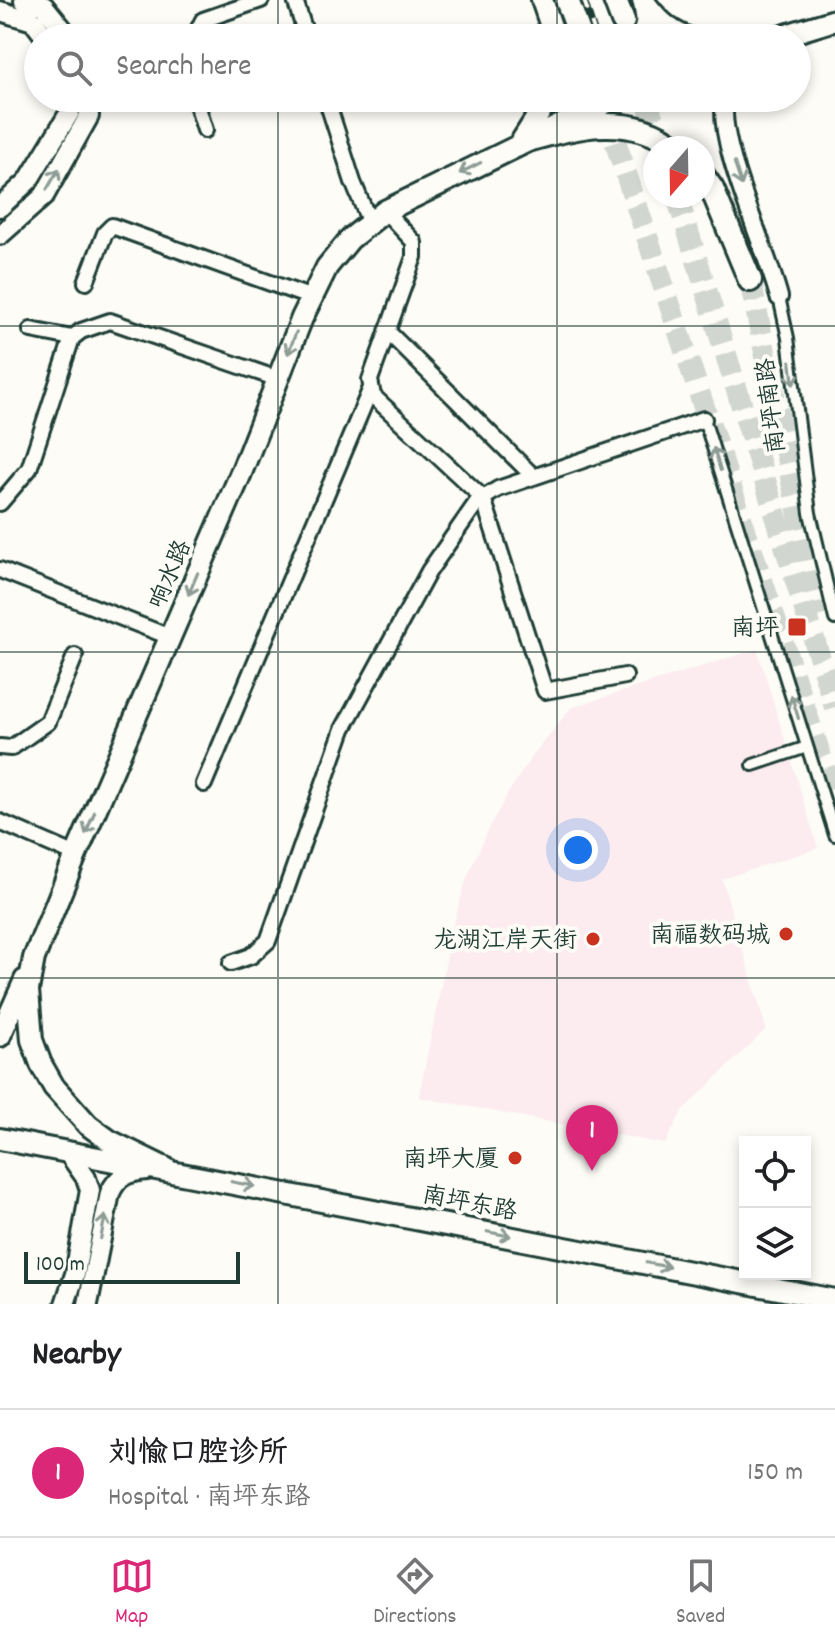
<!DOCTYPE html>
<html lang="en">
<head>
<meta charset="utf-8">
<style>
  :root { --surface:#fff; --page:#f2f2f2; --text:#202124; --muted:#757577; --line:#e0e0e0; --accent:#db2777 }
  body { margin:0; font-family:Dekko,"LXGW WenKai TC",sans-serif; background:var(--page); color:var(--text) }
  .controls { position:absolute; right:24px; bottom:24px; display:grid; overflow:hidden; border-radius:0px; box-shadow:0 4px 12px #0003 }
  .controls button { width:72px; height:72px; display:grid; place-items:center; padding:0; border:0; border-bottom:2px solid var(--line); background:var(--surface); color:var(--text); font:40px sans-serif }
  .compass { position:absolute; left:643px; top:136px; width:72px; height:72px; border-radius:50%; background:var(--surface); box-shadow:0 4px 12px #0003; rotate:200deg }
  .scale { position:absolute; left:24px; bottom:20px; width:216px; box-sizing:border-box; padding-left:8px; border:4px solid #1f3d34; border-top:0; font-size:22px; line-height:28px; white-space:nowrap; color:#1f3d34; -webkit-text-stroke:6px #fdfcf7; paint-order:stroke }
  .you { position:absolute; left:578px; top:850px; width:28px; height:28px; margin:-20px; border:6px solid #fff; border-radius:50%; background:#1a73e8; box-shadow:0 0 0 12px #1a73e833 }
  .badge { display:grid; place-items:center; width:52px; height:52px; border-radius:50%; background:var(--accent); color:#fff; font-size:26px; font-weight:700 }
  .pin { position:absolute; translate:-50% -66px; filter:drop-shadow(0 2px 4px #0008) }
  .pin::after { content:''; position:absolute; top:42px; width:28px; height:24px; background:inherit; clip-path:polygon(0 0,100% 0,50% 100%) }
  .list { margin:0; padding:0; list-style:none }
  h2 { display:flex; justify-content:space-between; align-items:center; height:104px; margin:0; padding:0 32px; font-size:34px }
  h2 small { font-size:26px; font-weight:400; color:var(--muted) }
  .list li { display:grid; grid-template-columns:52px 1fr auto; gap:24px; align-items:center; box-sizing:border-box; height:128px; padding:0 32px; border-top:2px solid var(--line) }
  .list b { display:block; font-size:30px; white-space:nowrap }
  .list p { margin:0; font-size:26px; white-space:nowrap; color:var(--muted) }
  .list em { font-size:26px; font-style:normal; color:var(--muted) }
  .icon { flex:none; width:44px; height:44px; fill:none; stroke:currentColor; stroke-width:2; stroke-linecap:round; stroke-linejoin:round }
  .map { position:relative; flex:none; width:835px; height:1304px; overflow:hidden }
  .search { position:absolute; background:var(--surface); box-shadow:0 4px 12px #0003; left:24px; right:24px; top:24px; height:88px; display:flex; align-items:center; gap:20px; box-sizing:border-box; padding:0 28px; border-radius:44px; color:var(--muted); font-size:30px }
  .sheet { height:232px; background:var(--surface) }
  nav { display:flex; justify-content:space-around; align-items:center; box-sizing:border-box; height:112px; border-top:2px solid var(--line); background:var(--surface); font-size:22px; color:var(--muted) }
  nav a { display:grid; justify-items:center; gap:4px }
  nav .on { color:var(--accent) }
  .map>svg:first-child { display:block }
</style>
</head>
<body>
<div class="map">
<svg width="835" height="1304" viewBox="0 0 835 1304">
  <rect width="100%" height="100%" fill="#fdfcf7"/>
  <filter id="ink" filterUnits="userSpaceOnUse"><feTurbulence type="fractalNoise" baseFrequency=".0125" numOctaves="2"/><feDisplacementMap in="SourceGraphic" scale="16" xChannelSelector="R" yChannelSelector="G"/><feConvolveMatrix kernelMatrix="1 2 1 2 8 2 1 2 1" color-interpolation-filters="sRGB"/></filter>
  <g filter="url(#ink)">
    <!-- built -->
    <path fill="#fcebef" d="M757,649l61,199 -96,31 44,150 -84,82 -17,33 -246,-47 34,-171 14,-49 21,-47 22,-40 26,-39 35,-43z"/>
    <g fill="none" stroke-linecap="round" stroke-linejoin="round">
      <!-- trunk-tunnel -->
      <path stroke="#d1d6d0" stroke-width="22" stroke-dasharray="22 11" stroke-linecap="butt" d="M646,98l16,50
        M605,111l230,688
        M677,196l158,511
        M750,280l70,336"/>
      <!-- pedestrian casing -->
      <g stroke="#1f3d34" stroke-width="16">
        <path id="pedestrian" d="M779,297l9,41 22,175 25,106
          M704,419l131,416
          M753,765l54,-18"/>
      </g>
      <!-- minor casing -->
      <g stroke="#1f3d34" stroke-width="20">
        <path id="minor" d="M295,0l12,38
          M194,38l9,-18 58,-20
          M195,98l10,32
          M326,98l27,84 17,41
          M385,211l29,31v15l-44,123 3,16 110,102 62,193 80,-15
          M86,282l19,-49 7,-7 200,72
          M31,330l41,8
          M387,331l147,146
          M0,503l29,-34 43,-131 9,-7 29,-10 168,58
          M0,570l170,67
          M0,747l11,1 37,-26 27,-66
          M204,784l167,-396
          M0,822l76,33
          M231,963l20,-7 17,-15 75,-212 86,-158 48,-69 21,-13 206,-70"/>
      </g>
      <!-- tertiary casing -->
      <g stroke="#1f3d34" stroke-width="22">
        <path id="tertiary" d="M725,98c-9,46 41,148 54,199"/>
      </g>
      <!-- secondary casing -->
      <g stroke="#1f3d34" stroke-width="24">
        <path id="secondary" d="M24,0l20,6 26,32
          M0,11l33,10 13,17
          M0,207l28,-26 42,-69 -2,-14
          M0,235l44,-39 45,-80 -2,-18
          M65,1304l10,-30 15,-84 -4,-12 -19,-27
          M88,1304l22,-111c8,-18 18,-21 37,-23"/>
      </g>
      <!-- primary casing -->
      <g stroke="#1f3d34" stroke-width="26">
        <path id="primary" d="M542,0l13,38
          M643,0c12,17 25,31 45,38
          M642,38l5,-17 -3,-18
          M776,38l59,-18
          M521,142l28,-44
          M0,1036l25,-56
          M0,1139l835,161
          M167,1169l-57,-28 -22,-16 -34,-38 -13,-23 -9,-24 -4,-50 6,-32 42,-103 165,-382 61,-155 25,-51 23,-28 35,-28 231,-113"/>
      </g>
      <!-- trunk casing -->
      <g stroke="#1f3d34" stroke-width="28">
        <path id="trunk" d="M567,0l14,38
          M615,0l8,21
          M524,141c53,-15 106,-30 153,7
          M703,176l9,13 38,91"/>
      </g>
      <!-- pedestrian -->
      <use href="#pedestrian" stroke="#fdfcf7" stroke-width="10"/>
      <!-- minor -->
      <use href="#minor" stroke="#fdfcf7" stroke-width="14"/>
      <!-- tertiary -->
      <use href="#tertiary" stroke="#fdfcf7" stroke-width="16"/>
      <!-- secondary -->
      <use href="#secondary" stroke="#fdfcf7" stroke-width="18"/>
      <!-- primary -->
      <use href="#primary" stroke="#fdfcf7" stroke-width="20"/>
      <!-- trunk -->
      <use href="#trunk" stroke="#fdfcf7" stroke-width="22"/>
      <!-- rail casing -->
      <g stroke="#1f3d34" stroke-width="7">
        <path id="rail" d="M584,0l11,34"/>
      </g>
      <!-- rail -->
      <use href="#rail" stroke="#fdfcf7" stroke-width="4" stroke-dasharray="12" stroke-linecap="butt"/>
    </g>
    <!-- one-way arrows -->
    <defs><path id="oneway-shaft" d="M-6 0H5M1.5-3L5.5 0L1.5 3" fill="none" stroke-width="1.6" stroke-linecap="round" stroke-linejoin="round" transform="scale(2)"/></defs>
    <g stroke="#8e9c96">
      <use href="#oneway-shaft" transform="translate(470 168) rotate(153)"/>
      <use href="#oneway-shaft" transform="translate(738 174) rotate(72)"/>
      <use href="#oneway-shaft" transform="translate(53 179) rotate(-60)"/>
      <use href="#oneway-shaft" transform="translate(292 343) rotate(111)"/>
      <use href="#oneway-shaft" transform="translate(792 373) rotate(83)"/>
      <use href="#oneway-shaft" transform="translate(717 459) rotate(-107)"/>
      <use href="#oneway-shaft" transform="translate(193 584) rotate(113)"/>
      <use href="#oneway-shaft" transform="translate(795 707) rotate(-107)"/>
      <use href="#oneway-shaft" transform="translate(90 823) rotate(113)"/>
      <use href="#oneway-shaft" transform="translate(243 1184) rotate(11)"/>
      <use href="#oneway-shaft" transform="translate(103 1227) rotate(-79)"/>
      <use href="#oneway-shaft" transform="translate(499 1234) rotate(11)"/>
      <use href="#oneway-shaft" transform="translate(658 1265) rotate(11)"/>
    </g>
  </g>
  <!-- grid -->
  <path fill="none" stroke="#1f3d34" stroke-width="2" stroke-opacity="0.55" d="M278,0v38M557,0v38M278,98v1206M557,98v1206M0,326h835M0,652h835M0,978h835"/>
  <!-- markers -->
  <g fill="#c8321e" stroke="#fdfcf7" stroke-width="3">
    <rect x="787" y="617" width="20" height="20" rx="4"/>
    <circle cx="786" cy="934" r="8"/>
    <circle cx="593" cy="939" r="8"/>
    <circle cx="515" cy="1158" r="8"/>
  </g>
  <g text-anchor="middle" stroke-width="8" stroke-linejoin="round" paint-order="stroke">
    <!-- street labels -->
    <g font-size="24" fill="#1f3d34" stroke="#fdfcf7">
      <text transform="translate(770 406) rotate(-97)" y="8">南坪南路</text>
      <text transform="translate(169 574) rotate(-67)" y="8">响水路</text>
      <text transform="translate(470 1202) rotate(11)" y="8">南坪东路</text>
    </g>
    <!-- poi labels -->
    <g font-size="24" fill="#1f3d34" stroke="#fdfcf7" text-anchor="end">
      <text x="779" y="635">南坪</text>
      <text x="770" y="942">南福数码城</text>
      <text x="577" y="947">龙湖江岸天街</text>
      <text x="499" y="1166">南坪大厦</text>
    </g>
  </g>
</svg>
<div class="controls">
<button><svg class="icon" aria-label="locate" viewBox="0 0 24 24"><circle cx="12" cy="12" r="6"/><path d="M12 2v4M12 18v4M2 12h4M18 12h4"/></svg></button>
<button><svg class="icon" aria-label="layers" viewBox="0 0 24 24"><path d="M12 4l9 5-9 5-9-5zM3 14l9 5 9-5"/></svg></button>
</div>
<svg class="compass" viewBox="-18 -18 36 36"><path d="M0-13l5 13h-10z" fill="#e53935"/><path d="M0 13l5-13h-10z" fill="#757577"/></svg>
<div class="scale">100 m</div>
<div class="you"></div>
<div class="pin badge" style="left:592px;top:1171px">1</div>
<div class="search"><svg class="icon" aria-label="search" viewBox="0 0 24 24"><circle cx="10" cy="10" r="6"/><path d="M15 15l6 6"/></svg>Search here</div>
</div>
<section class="sheet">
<h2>Nearby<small></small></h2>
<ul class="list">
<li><span class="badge">1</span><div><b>刘愉口腔诊所</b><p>Hospital · 南坪东路</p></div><em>150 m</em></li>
</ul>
</section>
<nav>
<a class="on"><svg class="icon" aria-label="map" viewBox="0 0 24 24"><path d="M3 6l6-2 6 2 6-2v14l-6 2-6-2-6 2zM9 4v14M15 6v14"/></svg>Map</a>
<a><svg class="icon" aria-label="directions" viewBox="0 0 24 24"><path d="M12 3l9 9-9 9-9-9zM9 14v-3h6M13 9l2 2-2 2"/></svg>Directions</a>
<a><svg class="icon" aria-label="saved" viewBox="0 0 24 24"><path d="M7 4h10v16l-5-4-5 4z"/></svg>Saved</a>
</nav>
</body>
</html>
